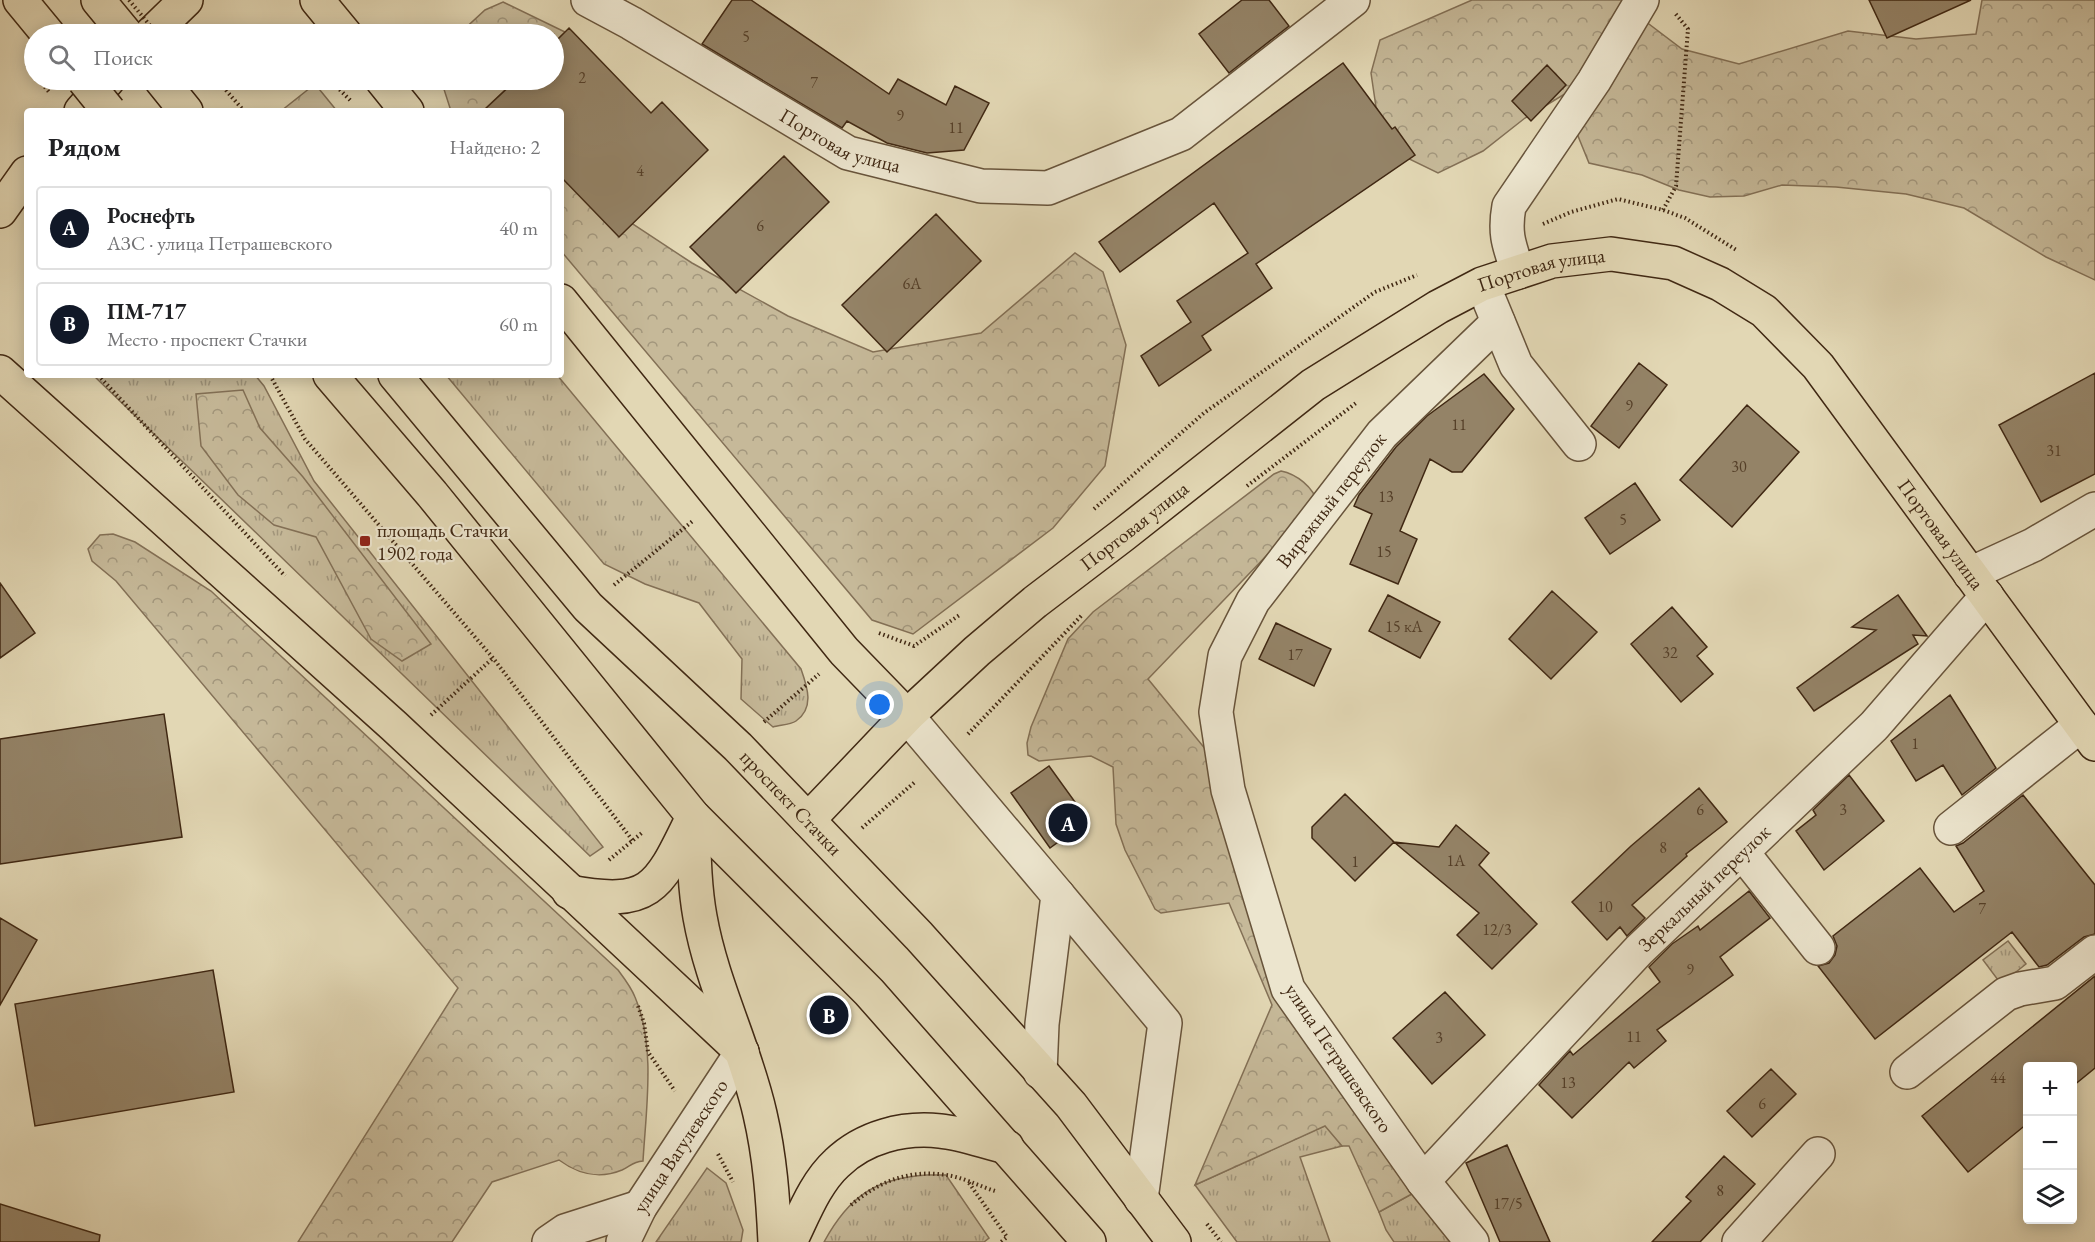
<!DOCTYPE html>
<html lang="ru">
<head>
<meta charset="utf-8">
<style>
  :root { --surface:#fff; --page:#f2f2f2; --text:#202124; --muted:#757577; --line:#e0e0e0; --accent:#111827 }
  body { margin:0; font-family:"EB Garamond",serif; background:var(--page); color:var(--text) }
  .controls { position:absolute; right:18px; bottom:18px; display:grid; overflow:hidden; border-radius:6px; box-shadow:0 3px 15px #0003 }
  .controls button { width:54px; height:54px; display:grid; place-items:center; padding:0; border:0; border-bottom:2px solid var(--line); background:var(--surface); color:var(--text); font:30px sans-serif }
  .you { position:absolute; left:880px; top:705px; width:21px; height:21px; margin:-15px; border:4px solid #fff; border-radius:50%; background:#1a73e8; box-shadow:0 0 0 9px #1a73e833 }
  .badge { display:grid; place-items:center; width:39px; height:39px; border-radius:50%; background:var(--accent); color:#fff; font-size:20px; font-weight:700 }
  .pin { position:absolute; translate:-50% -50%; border:3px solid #fff; box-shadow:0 2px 6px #0006 }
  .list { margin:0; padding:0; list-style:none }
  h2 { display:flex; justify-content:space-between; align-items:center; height:78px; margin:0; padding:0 24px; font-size:26px }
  h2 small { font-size:20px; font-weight:400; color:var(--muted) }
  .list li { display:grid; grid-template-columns:39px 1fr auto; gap:18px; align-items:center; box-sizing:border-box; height:84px; margin:0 12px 12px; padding:0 12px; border:2px solid var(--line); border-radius:6px }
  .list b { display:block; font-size:22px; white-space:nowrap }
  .list p { margin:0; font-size:20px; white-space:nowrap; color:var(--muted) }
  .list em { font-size:20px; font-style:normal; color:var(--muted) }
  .icon { flex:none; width:33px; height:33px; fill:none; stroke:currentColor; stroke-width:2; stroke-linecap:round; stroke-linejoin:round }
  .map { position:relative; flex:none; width:2095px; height:1242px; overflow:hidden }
  .search { position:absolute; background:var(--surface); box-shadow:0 3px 15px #0003; left:24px; top:24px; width:540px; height:66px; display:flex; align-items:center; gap:15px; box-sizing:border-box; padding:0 21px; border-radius:33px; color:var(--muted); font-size:22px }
  .panel { position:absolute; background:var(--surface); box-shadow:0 3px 15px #0003; left:24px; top:108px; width:540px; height:270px; border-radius:6px }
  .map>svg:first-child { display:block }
</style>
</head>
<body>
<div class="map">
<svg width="2095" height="1242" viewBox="0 0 2095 1242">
  <defs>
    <pattern id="grass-tufts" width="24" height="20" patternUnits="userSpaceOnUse" patternTransform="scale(1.5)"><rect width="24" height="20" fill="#c6b999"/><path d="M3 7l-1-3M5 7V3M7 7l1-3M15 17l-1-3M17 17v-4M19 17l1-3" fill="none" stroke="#a2967c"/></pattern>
    <pattern id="forest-crowns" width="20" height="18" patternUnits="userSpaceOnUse" patternTransform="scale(1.5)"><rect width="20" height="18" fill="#c6b999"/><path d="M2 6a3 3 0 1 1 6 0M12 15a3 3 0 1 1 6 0" fill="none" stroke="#a2967c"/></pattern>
  </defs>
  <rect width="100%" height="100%" fill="#e2d7b4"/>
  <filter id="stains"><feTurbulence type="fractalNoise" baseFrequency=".00333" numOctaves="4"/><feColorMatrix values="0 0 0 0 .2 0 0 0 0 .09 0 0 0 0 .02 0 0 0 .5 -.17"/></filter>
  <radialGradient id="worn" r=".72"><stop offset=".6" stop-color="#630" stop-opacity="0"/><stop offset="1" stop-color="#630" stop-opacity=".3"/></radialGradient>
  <!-- grass -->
  <path fill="url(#grass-tufts)" stroke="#837056" stroke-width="1.5" d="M315,84l22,27h-56z
    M93,375h162l9,11 50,95 289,366 -13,9z
    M446,375h111l244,294c6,17 14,39 -5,52 -6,4 -17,4 -23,6l-32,-28 1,-40 -43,-56 -54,-19 -41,-20z
    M2008,941l18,23 -25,20 -18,-24z
    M1326,1125l16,21 -42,11 30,85h-93l-42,-57z
    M707,1168l19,15 17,47 -2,12h-85z
    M927,1175h19l43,63 -5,4h-160c25,-46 52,-64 103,-67z
    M1419,1190l40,52h-65l-8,-12 -7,-18z"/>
  <!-- forest -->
  <path fill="url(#forest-crowns)" stroke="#837056" stroke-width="1.5" d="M1472,0h152l21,21 37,28 57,15 109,-33 68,8 60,-5 6,-34h113v280l-49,-23 -82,-49 -58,-14 -70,-7 -54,-2 -38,11 -34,1 -31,-7 -37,-15 -53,-12 -11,-27 -10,-44 -43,26 -42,33 -45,22 -37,-18 -25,-48 -5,-34 9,-33z
    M503,2l62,30 -11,11v-9h-95l26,-24z
    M441,80h75l-33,31h-32z
    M561,167l58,48 73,48 96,53 85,36 108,-19 94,-80 28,19 23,73 -21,121 -52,62 -140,106 -41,-14 -311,-369z
    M243,390l17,38 43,49 128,167 -29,17 -31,-22 -55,-102 -42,-12 -36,-30 -37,-49 -5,-52z
    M1281,471c15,3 33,16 36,32l-169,176 72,88 64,224 135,199 -40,22 -30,-66h-7l-17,-20 -130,59 77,-180 -43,-102 -68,10 -6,-4 -30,-59 -9,-26 -3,-57 -22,-11 -52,5 -11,-6 -1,-12 4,-16 37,-88 25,-27 181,-138z
    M113,534l22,8 76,49 407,379c6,8 13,17 17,27 21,49 11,112 8,164 -11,1 -12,5 -21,9 -24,10 -44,4 -63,-10l-67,22 -40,60h-154l160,-254 -342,-407 -24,-20 -4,-12 12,-14z"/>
  <!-- building -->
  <path fill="#948367" stroke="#402813" stroke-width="1.5" d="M732,0h19l138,94 9,-15 48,26 9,-19 34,17 -25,47 -37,3 -40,-10 -40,-22 -5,7 -140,-84z
    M1242,0h27l20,26 -60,47 -30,-39z
    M1869,0h102l-84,38z
    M569,28l82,85 11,-11 46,48 -89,87 -58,-60v-66h-78l33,-31h38v-37z
    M1343,63l49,66 3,-2 20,28 -159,109 16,24 -70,48 9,14 -52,36 -18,-30 50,-34 -14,-21 71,-48 -34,-50 -94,69 -21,-30z
    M1547,65l19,20 -35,36 -19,-20z
    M784,156l45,46 -93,91 -46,-46z
    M936,214l45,47 -94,91 -45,-47z
    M1639,363l28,22 -48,63 -28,-22z
    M2095,373v101l-54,28 -42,-77z
    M1484,374l30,35 -52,63h-10l-22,-13 -30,72 17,8 -19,45 -48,-20 22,-50 -18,-8 5,-11 37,-48 31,-31z
    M1747,405l52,47 -67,75 -52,-47z
    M1635,483l25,37 -50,34 -25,-36z
    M0,583l35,50 -35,25z
    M1552,591l45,41 -46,47 -42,-40z
    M1388,595l52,27 -20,36 -51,-27z
    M1898,595l29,41 -14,-1 5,9 -104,67 -17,-23 79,-58 -24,-3z
    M1672,607l35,40 -10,9 16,18 -32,28 -50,-58z
    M1276,623l55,26 -17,37 -55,-27z
    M1950,695l46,73 -34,27 -19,-30 -27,16 -25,-40z
    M164,714l18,123 -182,27v-125z
    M1049,766l39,54 -38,28 -39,-55z
    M1849,775l35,46 -60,49 -28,-39 20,-16 -3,-5z
    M1699,788l28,34 -41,32 1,2 -55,49 13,13 -18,18 -7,-9 -13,13 -35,-38 59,-56z
    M1345,794l49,48 -39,39 -43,-43v-11z
    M2023,795l72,90v49l-11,3 -37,28 -8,2 -27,-35 -137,107 -57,-73 11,-3 6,-8 2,-9 -4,-10 87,-68 34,44 30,-21 -28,-45 7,-3z
    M1456,825l33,28 -10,12 58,59 -45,45 -35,-34 22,-22 -85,-71 45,5z
    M1749,891l21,27 -50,39 13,18 -76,55 9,11 -32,27 -5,-6 -57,56 -33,-33 31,-34 3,4 87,-73 -11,-15 23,-23 26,-18 2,4z
    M0,918l37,22 -37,65z
    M213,970l21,122 -199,34 -20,-122z
    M2095,976v92l-22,18v-20h-45v57l-60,49 -46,-56z
    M1445,992l40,43 -53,49 -39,-46z
    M1771,1069l25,25 -44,43 -25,-26z
    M1507,1145l43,97h-50l-34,-79z
    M1724,1156l31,28 -55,58h-48l39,-41 -5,-4z
    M0,1204l100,31 -1,7h-99z"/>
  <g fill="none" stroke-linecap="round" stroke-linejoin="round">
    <!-- minor casing -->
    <g stroke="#68543b" stroke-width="36">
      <g id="minor">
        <path id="s1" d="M588,0l43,23 217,130 133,33 67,2 133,-54 172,-134"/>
        <path d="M1518,272c-9,-27 -14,-38 -9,-66l85,-125 48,-81"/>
        <path d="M1490,302l26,63 63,79"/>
        <path d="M1970,574l63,-29 62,-36"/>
        <path d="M907,716l151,179 -16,129 -2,48"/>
        <path d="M1951,828l130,-103"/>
        <path d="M1742,852l76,96"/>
        <path d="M1058,895l107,128 -24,176"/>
        <path d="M1907,1072l99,-78 14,-5 35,-6 40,-31"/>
        <path id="s2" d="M1423,1181l216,-231 235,-224 113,-130"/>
        <path d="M549,1242l16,-11 75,-24"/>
        <path id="s3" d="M623,1242l17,-35 102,-155"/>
        <path id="s4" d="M1472,1242l-49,-61 -135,-192 -60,-199 -12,-78 9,-56 28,-55 129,-167 116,-112"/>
        <path d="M1739,1242l79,-88"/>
      </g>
    </g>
    <!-- major casing -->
    <g stroke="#402813" stroke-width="36">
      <g id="major">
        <path d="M20,0l28,34"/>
        <path d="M98,0l28,34"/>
        <path d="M317,0l28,34"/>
        <path d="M151,34l35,-34"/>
        <path d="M161,80l25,31"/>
        <path d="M382,80l25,31"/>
        <path d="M81,111l27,-31"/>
        <path d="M0,211l27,-38"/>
        <path d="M561,301l283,350 63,65"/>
        <path d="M0,372l394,354 348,326"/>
        <path d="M330,375l102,119 261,322 176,176 220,250"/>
        <path id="s5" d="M395,375l193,232 150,140 181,189 152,169 103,137"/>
        <path d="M693,816c1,34 1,68 7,101 12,68 45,130 60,197 10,43 13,85 15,128"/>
        <path id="s6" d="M808,820l99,-104 70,-65 58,-49 88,-67 190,-150 125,-78 44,-23 70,-23 59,-7 62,9 47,21 44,27 54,55 277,378"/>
        <path d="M569,892c81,15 89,-3 122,-71"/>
        <path d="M790,1242c13,-26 25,-59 47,-79 27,-26 66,-36 103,-32 22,2 45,11 67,16"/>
      </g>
    </g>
    <!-- path -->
    <path stroke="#402813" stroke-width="4" stroke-dasharray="1.5 3" stroke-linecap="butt" d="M27,65l7,9
      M39,80l10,12
      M217,80l27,31
      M330,80l21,21
      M1663,210l13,-24 12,-157 -14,-17
      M1543,224l28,-12 47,-13 45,11 22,8 53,33
      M98,375l187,201
      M270,375l35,64 188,219 140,183
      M1247,486l109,-83
      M1094,509l110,-96 171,-121 42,-17
      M614,585l80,-65
      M879,633l35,13 47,-32
      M431,715l62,-57
      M764,722l55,-48
      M968,734l115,-120
      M862,828l54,-47
      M609,860l34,-28
      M638,1006l6,17 4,29 27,39
      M718,1154l15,28
      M969,1183l38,54 -6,5
      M851,1205c27,-23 58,-36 95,-30 16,2 33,11 49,16
      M1207,1224l14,18"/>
    <!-- minor -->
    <use href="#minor" stroke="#ece5ce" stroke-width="33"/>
    <!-- major -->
    <use href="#major" stroke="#e2d7b4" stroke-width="33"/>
    <!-- major-bridge casing -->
    <g stroke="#402813" stroke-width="36" stroke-linecap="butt">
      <path id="major-bridge" d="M84,80l25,31"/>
    </g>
    <!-- path-bridge -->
    <path stroke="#402813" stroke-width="4" stroke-dasharray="1.5 3" stroke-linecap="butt" d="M129,0l28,34"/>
    <!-- major-bridge -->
    <use href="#major-bridge" stroke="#e2d7b4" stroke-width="33"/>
  </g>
  <!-- markers -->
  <rect fill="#8f2418" stroke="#ece5ce" stroke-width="2" x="359" y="535" width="12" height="12" rx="3"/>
  <g text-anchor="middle" stroke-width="4.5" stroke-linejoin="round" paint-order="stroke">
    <!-- number labels -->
    <g font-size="16" fill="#553f28">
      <text x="746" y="42">5</text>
      <text x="582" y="83">2</text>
      <text x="814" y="88">7</text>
      <text x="900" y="121">9</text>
      <text x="956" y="133">11</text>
      <text x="640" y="176">4</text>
      <text x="760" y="231">6</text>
      <text x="912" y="289">6А</text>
      <text x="1629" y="411">9</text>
      <text x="1459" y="430">11</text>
      <text x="2054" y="456">31</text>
      <text x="1739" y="472">30</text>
      <text x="1386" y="502">13</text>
      <text x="1623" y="525">5</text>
      <text x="1384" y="557">15</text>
      <text x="1404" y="632">15 кА</text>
      <text x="1670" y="658">32</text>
      <text x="1295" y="660">17</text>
      <text x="1915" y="749">1</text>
      <text x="1700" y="815">6</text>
      <text x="1843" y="815">3</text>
      <text x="1663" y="853">8</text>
      <text x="1456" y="866">1А</text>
      <text x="1355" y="867">1</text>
      <text x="1605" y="912">10</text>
      <text x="1982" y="914">7</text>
      <text x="1497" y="935">12/3</text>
      <text x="1690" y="975">9</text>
      <text x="1634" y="1042">11</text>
      <text x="1439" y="1043">3</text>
      <text x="1998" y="1083">44</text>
      <text x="1568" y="1088">13</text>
      <text x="1762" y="1109">6</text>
      <text x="1720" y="1196">8</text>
      <text x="1508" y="1209">17/5</text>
    </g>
    <!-- street labels -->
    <g font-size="20" fill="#402813" stroke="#ece5ce">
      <text dy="7" stroke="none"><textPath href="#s1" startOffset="290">Портовая улица</textPath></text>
      <text dy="7" stroke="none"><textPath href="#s6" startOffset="926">Портовая улица</textPath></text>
      <text dy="7" stroke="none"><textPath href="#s4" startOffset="846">Виражный переулок</textPath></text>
      <text dy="7" stroke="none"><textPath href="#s6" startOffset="440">Портовая улица</textPath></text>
      <text dy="7" stroke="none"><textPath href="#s6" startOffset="1449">Портовая улица</textPath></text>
      <text dy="7" stroke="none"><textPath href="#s5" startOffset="584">проспект Стачки</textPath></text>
      <text dy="7" stroke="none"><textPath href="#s2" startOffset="406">Зеркальный переулок</textPath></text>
      <text transform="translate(1339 1058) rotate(56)" y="7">улица Петрашевского</text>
      <text dy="7" stroke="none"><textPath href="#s3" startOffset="112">улица Вагулевского</textPath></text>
    </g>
    <!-- poi labels -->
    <g font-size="20" fill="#402813" stroke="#ece5ce" text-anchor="start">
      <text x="377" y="537">площадь Стачки<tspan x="377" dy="23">1902 года</tspan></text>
    </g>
  </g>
  <rect width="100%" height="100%" filter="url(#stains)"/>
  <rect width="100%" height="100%" fill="url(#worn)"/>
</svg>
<div class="controls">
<button>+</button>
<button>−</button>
<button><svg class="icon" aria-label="layers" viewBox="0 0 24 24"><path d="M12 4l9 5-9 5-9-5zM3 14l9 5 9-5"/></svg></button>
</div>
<div class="you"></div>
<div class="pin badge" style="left:1068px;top:823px">A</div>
<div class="pin badge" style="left:829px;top:1015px">B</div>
<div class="search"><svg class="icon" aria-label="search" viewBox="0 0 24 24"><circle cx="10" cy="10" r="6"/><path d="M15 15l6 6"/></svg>Поиск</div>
<section class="panel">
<h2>Рядом<small>Найдено: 2</small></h2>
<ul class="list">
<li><span class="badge">A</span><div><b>Роснефть</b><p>АЗС · улица Петрашевского</p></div><em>40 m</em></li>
<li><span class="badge">B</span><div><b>ПМ-717</b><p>Место · проспект Стачки</p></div><em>60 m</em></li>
</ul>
</section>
</div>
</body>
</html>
